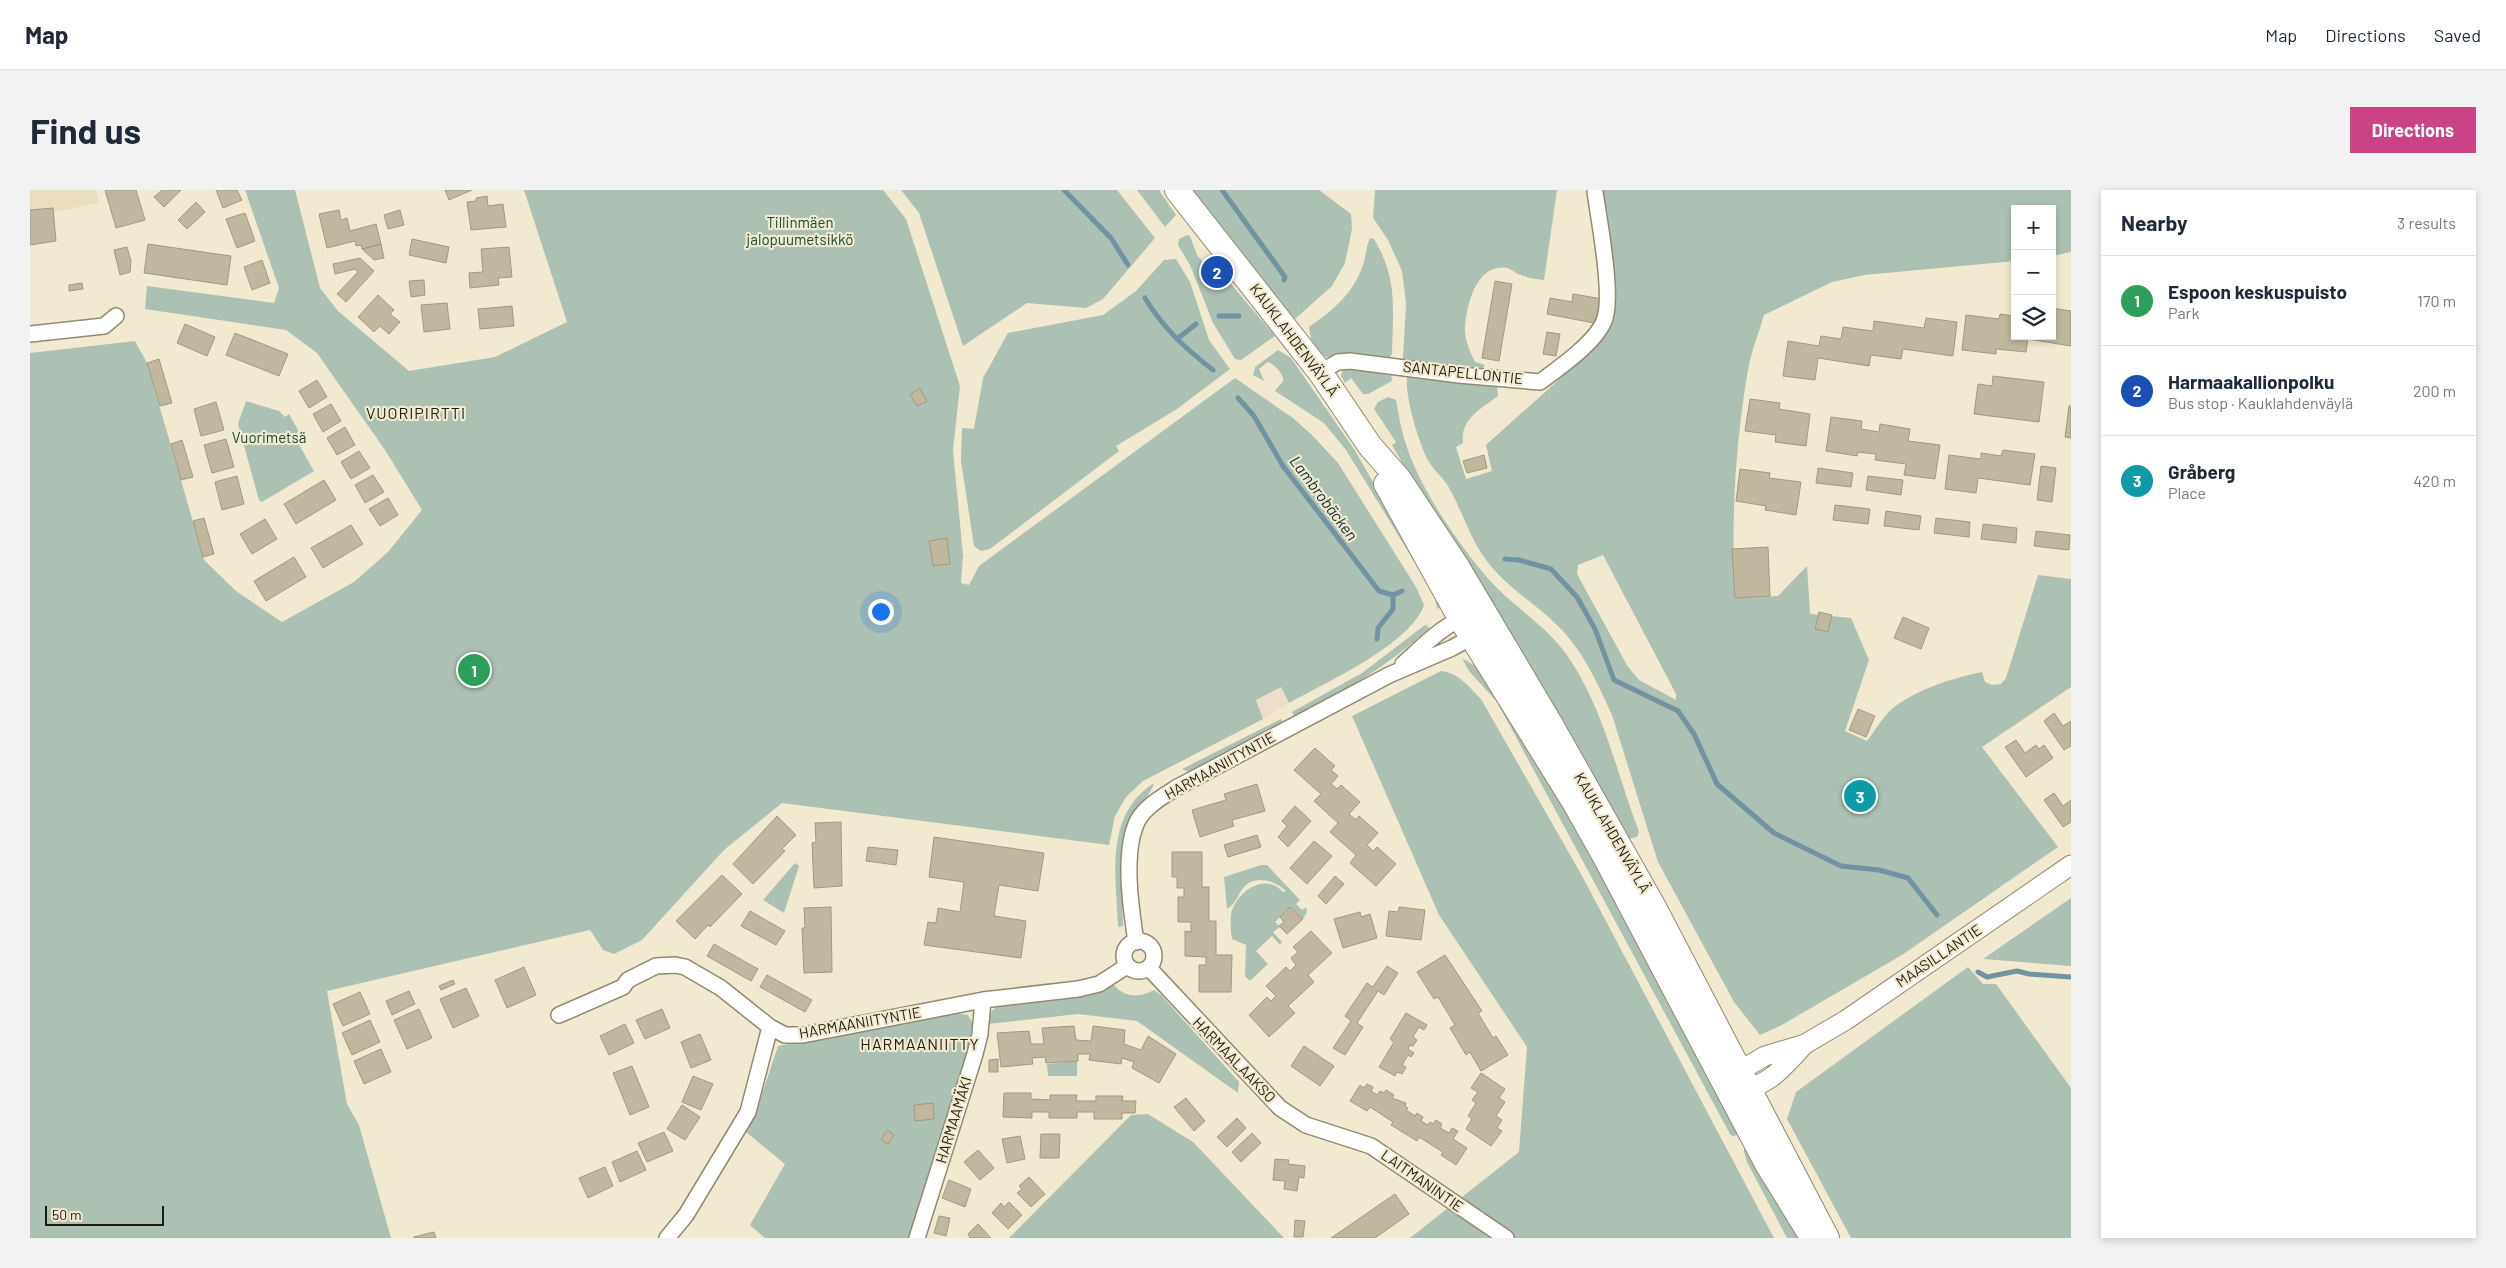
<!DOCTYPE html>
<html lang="en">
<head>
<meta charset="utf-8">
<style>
  :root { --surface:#fff; --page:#f2f2f3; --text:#1f2937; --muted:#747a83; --line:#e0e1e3; --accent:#ca4485 }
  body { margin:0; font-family:Barlow,sans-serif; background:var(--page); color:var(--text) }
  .controls { position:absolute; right:15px; top:15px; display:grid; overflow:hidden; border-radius:0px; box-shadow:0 2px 8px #0003 }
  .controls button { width:45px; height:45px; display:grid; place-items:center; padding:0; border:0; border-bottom:1px solid var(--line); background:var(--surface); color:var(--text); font:25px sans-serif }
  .scale { position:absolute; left:15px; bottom:12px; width:119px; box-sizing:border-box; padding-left:5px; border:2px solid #1e1b11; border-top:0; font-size:14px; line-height:18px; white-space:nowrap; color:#1e1b11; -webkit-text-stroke:4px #f2ead0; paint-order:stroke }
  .you { position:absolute; left:850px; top:421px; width:18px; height:18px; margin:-12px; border:4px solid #fff; border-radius:50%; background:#1a73e8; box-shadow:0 0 0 8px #1a73e833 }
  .badge { display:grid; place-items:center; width:32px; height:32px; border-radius:50%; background:var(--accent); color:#fff; font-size:16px; font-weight:700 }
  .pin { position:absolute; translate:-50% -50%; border:2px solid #fff; box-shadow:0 1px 5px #0006 }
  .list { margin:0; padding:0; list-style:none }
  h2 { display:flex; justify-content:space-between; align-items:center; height:65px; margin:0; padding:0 20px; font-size:21px }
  h2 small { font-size:16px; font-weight:400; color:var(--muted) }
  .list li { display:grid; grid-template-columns:32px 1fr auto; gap:15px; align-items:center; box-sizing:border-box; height:90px; padding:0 20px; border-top:1px solid var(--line) }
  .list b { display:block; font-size:19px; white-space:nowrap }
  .list p { margin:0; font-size:16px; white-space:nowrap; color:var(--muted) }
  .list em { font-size:16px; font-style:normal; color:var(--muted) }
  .icon { flex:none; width:28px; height:28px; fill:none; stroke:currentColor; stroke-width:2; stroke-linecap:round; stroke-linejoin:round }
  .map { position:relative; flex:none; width:2041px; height:1048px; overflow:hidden; border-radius:0px }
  header { display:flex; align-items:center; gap:30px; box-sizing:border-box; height:70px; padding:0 25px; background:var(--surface); border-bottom:1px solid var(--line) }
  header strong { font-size:24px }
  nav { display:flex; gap:28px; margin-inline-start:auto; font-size:18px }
  .intro { display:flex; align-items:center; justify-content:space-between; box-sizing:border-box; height:120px; padding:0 30px }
  h1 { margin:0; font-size:35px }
  .button { padding:12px 22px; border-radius:0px; background:var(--accent); color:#fff; font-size:18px; font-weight:700 }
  main { display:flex; gap:30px; padding:0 30px }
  aside { flex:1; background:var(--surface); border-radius:0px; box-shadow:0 2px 8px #0003 }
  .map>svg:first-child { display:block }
</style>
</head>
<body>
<header>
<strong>Map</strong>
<nav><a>Map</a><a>Directions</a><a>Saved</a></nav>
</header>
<div class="intro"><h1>Find us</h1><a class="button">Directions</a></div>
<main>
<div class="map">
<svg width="2041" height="1048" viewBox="0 0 2041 1048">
  <rect width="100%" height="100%" fill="#f2ead0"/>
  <!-- built -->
  <path fill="#e8ddbc" d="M0,0h66l3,13 -46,9v-3l-23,1z"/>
  <!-- industrial -->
  <path fill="#ecdecb" d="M1251,497l8,16 -26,16 -7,-19z"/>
  <!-- green -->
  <path fill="#acc0b3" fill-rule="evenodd" d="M215,0h50l25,98 18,23 71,60 86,-14 72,-35 -43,-132h359l23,29 54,167 -7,64 10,105 -2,28 8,2 10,-19 256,-188 58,40 20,18 25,27 78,124 8,18c-13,39 -99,78 -135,98l-8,-16 -25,13 7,19 -120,62 -17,16 -11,19 -6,29 -327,-42 -58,47 -82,90 -28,14 -11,-4 -13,-20 -263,61 20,113 12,21 32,113h-361v-885l105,-12 12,22 57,197 32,31 46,31 72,-40 34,-30 34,-42 -37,-60 -68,-97 -31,-23 -141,-21 2,-23 127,17 5,-15z
    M871,0h216l38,48 -52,61 -17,9 -59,-5 -64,43 -44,-133z
    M1107,0h22l17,25 -11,12z
    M1163,0h126l32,24 1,15 -7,34 -13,23 -37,33z
    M1345,0h182l-13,90c-7,-1 -16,-2 -23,-5 -5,-1 -9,-6 -14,-7 -31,-5 -41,38 -42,61 0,12 5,23 10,33l10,3 -3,5 -75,-7 -4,-5 3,-55 -4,-32 -14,-31 -15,-22z
    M1571,0h470v62l-19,4v-47h-37v52l-151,14 -32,7 -68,33c-5,18 -13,36 -16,55 -13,75 -17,152 -13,228l43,-2 29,-30 3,48 41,4 18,42 -24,71 22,10c8,-10 16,-25 26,-33 24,-19 60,-30 89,-36l3,10 7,3 9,-1 5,-6 32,-103 33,4v108l-89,60 76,100 -156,108 -122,71 -20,9 -26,-33 -76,-140 -46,-147c-14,-31 -29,-64 -53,-88 -24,-24 -56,-42 -75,-70 -15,-21 -23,-49 -36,-71 -6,-9 -14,-16 -19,-24 -9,-14 -27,-74 -21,-88l89,11 1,11c-17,13 -38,23 -35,47l-7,4 10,32 26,-8 -6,-26 98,-88 25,-30zM1573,365l73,139v6l-37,-20 -11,-13 -51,-93 1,-9z
    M1157,45l3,1 7,19 23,28 6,-5 49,58 -34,24 -6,-1 -22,-36 -23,-58 -12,-20 1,-6z
    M1340,48l4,1c24,40 19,70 18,115l-4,6 -35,-8 -26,5 -6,-1 -10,-17 -2,-12c24,-17 44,-33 54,-62 3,-8 3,-19 7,-27z
    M1146,69l14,23 19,58 21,29 -53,40 -61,37 3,5 -129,98 -9,2 -7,-5 -13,-85 1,-33 12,1 9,-51 25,-45 95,-18 33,-24 28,-31z
    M1248,160l13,8 63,91 83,144 3,12 -2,5 -5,-18 -87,-142 -22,-27 -49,-32c2,-4 6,-6 8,-10 2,-6 -10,-18 -15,-19l-9,7 5,12 -11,-6 2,-8z
    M1318,176l40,5 3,3 1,7 -24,13h-5l-12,-16 -6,5 -4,-7 2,-7z
    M1358,207l8,3c3,15 5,30 10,44 12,43 61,114 93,146 24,23 54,42 72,71 34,53 46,113 68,171l-2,5 -9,2 -97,-173 -119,-186 -20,-35 4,-3 -22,-33 4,-7z
    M216,211l33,10 6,6 4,-3 9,16 -3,12 3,1 16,28 -52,31 -3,-2 -21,-76z
    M1395,435l5,3c-41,37 -87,64 -135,91l-3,-7 70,-39z
    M1432,468l18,11 118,194 143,271 -8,2 -3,-2 -233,-432 -28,-31z
    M1411,481c18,2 28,16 40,28l100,175 193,364h-364l109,-86 8,-105 -88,-132 -87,-199z
    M1251,529l3,5 -94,48 -8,-3z
    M1124,593c-5,17 -21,25 -27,42 -10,28 -4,71 -4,101l-5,1c-2,-51 -14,-112 36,-144z
    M765,673l4,3 -15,47 -21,-13z
    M1231,675h6l33,35 -4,4 6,6 4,-3 1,5 -4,7 -13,-12 -15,15 5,5 -7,5 9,10 -2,3 -8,-9 -16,15 12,13 -18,17 -5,-5 1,-31 -14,-6c-1,-7 -2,-16 -1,-24 4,-22 33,-44 52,-23l3,-1c-11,-11 -31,-16 -42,-4 -6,7 -9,18 -17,22l-3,-32z
    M2041,708v68l-88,-7z
    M1938,777l15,17h13l75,104v150h-220l-64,-119 9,-27z
    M1083,794c11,14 27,14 41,6l7,5 78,87 -1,11 -101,-72 -59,-7 -90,10c0,-10 3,-14 12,-18l77,-9z
    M926,823l12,2 6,10 1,9 -65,204h-145l-15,-13 35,-61 -39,-32 9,-17 23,-69z
    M1047,871v15h-29l-1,-12z
    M1118,924l45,28 91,96h-275l122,-123z
    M1714,954l62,94h-19l-40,-76 -3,-10z"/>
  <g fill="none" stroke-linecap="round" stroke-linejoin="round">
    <!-- stream -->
    <path stroke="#7293a2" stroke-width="5" d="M1034,0l47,48 17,27
      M1192,0l63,87 -1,3
      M1115,108c18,30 41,51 68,72
      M1189,126h20
      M1147,149l19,-15
      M1208,208l16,18 29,50 96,125 14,4 9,-4
      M1475,369l14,1 32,9 26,28 18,32 19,51 64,31 16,23 23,50 57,49 67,33 38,4 29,8 29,37
      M1347,449l1,-11 15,-19v-14
      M1948,782l9,5 30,-6 12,3 42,3"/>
  </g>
  <!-- building -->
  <path fill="#bfb79e" stroke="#a19981" d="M75,0h31l9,30 -29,8z
    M132,0h19l-17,17 -10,-10z
    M186,0h21l5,10 -19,8z
    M415,0h27l-23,10z
    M457,6l1,10 15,-2 3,23 -35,3 -4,-28 9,-1v-3z
    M166,12l9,10 -18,17 -9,-9z
    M23,18l3,33 -26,4v-35z
    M309,20l2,10 6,-2 3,13 26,-7 5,20 -19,5 -1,-4 -5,1 -1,-5 -28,7 -8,-34z
    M370,20l4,15 -16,4 -4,-14z
    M215,23l10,28 -18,7 -11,-29z
    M382,49l37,8 -3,16 -37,-8z
    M118,54l83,12 -4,29 -83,-12z
    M351,54l3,14 -10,2 -12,-11z
    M97,57l4,14 -1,11 -10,3 -6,-25z
    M479,57l3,30 -14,1 1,7 -29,3 -1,-15 14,-1 -2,-23z
    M330,68l14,13 -28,31 -9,-8 21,-22 -3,-3 -20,5 -2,-10z
    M232,70l8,23 -18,7 -8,-23z
    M394,90l1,15 -14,2 -2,-16z
    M1465,91l17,3 -13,77 -17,-3z
    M52,93l1,6 -14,2v-6z
    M1543,104l30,5 -4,25 -52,-10 3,-16 22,4z
    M348,105l16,15 -4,4 10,8 -11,12 -9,-8 -6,6 -16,-15z
    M417,113l3,26 -26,3 -3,-27z
    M482,116l2,20 -34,3 -2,-20z
    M2022,118l19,3v35l-43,-7 -2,13 -30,-3v5l-34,-4 4,-35 33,4 1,-5 15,2v20h37z
    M1896,128l31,4 -4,34 -50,-7 -2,10 -30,-4 -2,11 -51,-8 -3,22 -32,-4 5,-35 31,5 2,-10 20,3 2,-12 30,4 1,-10 50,7z
    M155,134l30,13 -8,19 -30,-13z
    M1517,142l13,2 -4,22 -13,-2z
    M205,143l53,21 -9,22 -53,-21z
    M129,169l13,44 -12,3 -13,-43z
    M1963,186l51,6 -5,40 -65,-8 4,-30 14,2z
    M287,190l10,17 -18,11 -10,-17z
    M890,198l7,13 -10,5 -7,-12z
    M1720,209l30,4 -1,6 31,5 -4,32 -31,-4 1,-7 -31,-4z
    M186,212l8,28 -23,6 -7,-27z
    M301,214l10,17 -18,11 -10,-18z
    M2039,216h2v32l-6,-1z
    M1801,227l31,4 -1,8 18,3 1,-8 30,5 -2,12 32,4 -5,34 -31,-4 2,-11 -31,-4 1,-6 -18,-2 -1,4 -31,-5z
    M315,237l10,18 -18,10 -10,-17z
    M196,249l8,28 -22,6 -8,-28z
    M152,250l11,37 -12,3 -10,-36z
    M1973,260l32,4 -5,31 -52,-7 -2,15 -31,-4 4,-34 32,4v-6l20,3z
    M329,261l11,17 -19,11 -10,-17z
    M1454,265l3,13 -20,5 -4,-12z
    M2011,276l15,2 -4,34 -15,-2z
    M1788,278l35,5 -2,14 -35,-4z
    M1710,279l30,4 -1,5 32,4 -5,33 -31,-5 1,-4 -30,-5z
    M343,285l11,17 -19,11 -10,-18z
    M207,286l7,28 -22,6 -7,-28z
    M1838,286l35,4 -2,15 -35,-5z
    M294,290l12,20 -40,24 -12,-20z
    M358,308l10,17 -18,11 -11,-17z
    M1805,315l35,4 -2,15 -35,-4z
    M1856,321l35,5 -2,14 -35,-4z
    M174,328l10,36 -11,3 -10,-36z
    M1906,328l34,4 -1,15 -35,-4z
    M235,329l12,20 -25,15 -12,-20z
    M1953,334l34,4 -1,15 -35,-4z
    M321,335l12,19 -40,24 -12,-20z
    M2006,341l34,4 -1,15 -35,-4z
    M917,348l3,26 -17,2 -4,-25z
    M1738,357l2,49 -35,2 -3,-49z
    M264,367l12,20 -40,24 -12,-20z
    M1789,422l13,3 -4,17 -13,-3z
    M1873,427l26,11 -8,21 -27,-11z
    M1828,519l17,7 -9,21 -17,-7z
    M2024,523l9,13 8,-5v25l-7,4 -20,-29z
    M1986,550l9,13 11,-8 3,4 5,-4 9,13 -27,19 -21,-30z
    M1285,558l20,18 -4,4 7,6 -7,8 6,5 4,-4 19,17 -11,12 7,6 3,-4 19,17 -11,12 6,6 4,-4 19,17 -20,22 -26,-23 6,-8 -26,-23 8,-9 -24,-22 7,-7 -27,-24z
    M1227,594l8,27 -33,9 2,6 -34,11 -8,-27 34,-10 -2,-6z
    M2024,603l9,13 8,-6v22l-8,5 -19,-27z
    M1265,616l16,15 -23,26 -10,-10 9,-11 -5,-5z
    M747,626l19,19 -14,14 3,2 -32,33 -20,-20z
    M811,632l1,64 -28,2 -2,-45 4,-1 -1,-19z
    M1227,645l4,12 -33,10 -4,-12z
    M904,647l110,16 -6,38 -39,-6 -5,31 32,5 -5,37 -97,-13 4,-23 8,1 2,-15 22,4 4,-30 -35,-5z
    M1284,651l18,15 -25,28 -17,-16z
    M838,657l30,3 -2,15 -30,-4z
    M1142,662h30v35h7v34h7v34h16l-1,37h-32v-27h7v-8l-21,-1v-25l6,1v-10h-13v-25h6v-9h-7v-11h-5z
    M692,685l20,19 -32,33 -2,-2 -13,14 -19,-18z
    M1305,686l9,8 -18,20 -8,-8z
    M801,717l1,65 -28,1 -2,-45h3l-1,-20z
    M1260,717l13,12 -16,15 -8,-8 5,-4 -4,-5z
    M1369,717l26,3 -4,30 -35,-4 3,-25 9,1z
    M720,721l35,20 -9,14 -35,-19z
    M1330,722l1,5 9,-3 7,24 -34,10 -9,-29z
    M1281,741l21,22 -24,22 6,7 -26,24 7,7 -26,24 -20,-22 18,-18 4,4 5,-5 -10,-10 20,-19 4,4 6,-6 -5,-7 7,-6 -5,-5z
    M684,754l44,25 -7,12 -44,-25z
    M1415,765l37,56 -4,2 15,25 3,-2 12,19 -27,16 -11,-19 -4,3 -16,-27 5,-3 -17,-28 -4,2 -17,-27z
    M1357,776l11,7 -14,22 -6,-4 -21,32 6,4 -18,28 -12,-7 18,-27 -6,-5 22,-33 6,4z
    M494,777l12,28 -29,13 -12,-28z
    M737,785l45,25 -7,12 -45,-25z
    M423,790l2,4 -14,6 -2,-4z
    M436,798l13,28 -26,12 -13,-29z
    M379,801l6,13 -23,11 -6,-14z
    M330,802l10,22 -27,12 -10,-22z
    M389,819l13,29 -25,11 -13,-29z
    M632,819l8,19 -25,11 -9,-19z
    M1376,823l21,12 -3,5 -5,-3 -6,10 4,3 -4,6 -3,-1 -2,4 6,4 -3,4 -3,-2 -6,10 4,2 -4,7 -5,-2 -2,4 -16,-9 15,-25 -4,-3z
    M340,830l10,22 -28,13 -10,-22z
    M595,834l9,19 -25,12 -9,-19z
    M1044,836l2,14 15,1 2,-15 32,4 -1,14 17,6 7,-14 28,18 -17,29 -27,-15 2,-6 -12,-4 -1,6 -32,-4 1,-6h-12v7l-32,2 -1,-6 -13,1 1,6 -32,3 -4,-34 32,-2 2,13h13l-2,-16z
    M670,844l11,26 -20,8 -10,-26z
    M1274,856l30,20 -14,20 -29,-20z
    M351,859l10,23 -27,12 -10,-23z
    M968,869v13h-9v-12z
    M602,876l17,41 -19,8 -17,-42z
    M1451,883l24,16 -6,9 6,4 -9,14 6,4 -5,8 5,3 -11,15 -25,-17 6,-10 -4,-3 8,-13 -4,-3 6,-8 -7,-4z
    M663,886l20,8 -12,26 -19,-8z
    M1337,894l6,3 -2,4 6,4 3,-4 4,2 2,-3 8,5 -2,3 14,5 -1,3 3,2 -2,2 9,6 2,-3 6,4 -2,4 7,4 2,-3 3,2 3,-4 6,4 -2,4 9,5 3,-5 6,3 -5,8 14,9 -11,17 -15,-10 2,-3 -24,-15 -2,4 -26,-16 2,-3 -23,-15 -3,4 -17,-10 10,-16 4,3z
    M974,903h27v6l19,1v-5h27l-1,6h20v-5h27l-1,5h14l-1,12h-13v6h-28v-7h-17v6h-28v-6h-17v6l-29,-1z
    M1156,908l19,23 -11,10 -20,-24z
    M903,913l1,16 -19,2 -1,-16z
    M652,915l18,12 -15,23 -18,-11z
    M1207,928l9,10 -19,19 -10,-10z
    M857,940l7,5 -6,9 -7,-4z
    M634,942l9,19 -26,11 -9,-19z
    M1222,943l9,10 -20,19 -9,-10z
    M1011,944h19l-1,24h-19z
    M990,946l5,23 -18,4 -5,-24z
    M948,960l16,18 -14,12 -16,-18z
    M607,961l9,19 -26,12 -8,-20z
    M1245,969l14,1 -1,4 17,2 -1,12 -5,-1 -2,14 -13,-2 1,-8 -12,-1z
    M575,977l8,19 -25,12 -9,-20z
    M999,987l16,17 -14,13 -14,-14 5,-4 -3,-3z
    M919,990l22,9 -6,18 -23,-9z
    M1365,1004l14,20 -34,24h-44z
    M979,1012l13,13 -14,14 -16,-16 9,-10 3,4z
    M909,1026l11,2 -4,18 -12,-3z
    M1265,1030l10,1 -2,16h-9z
    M948,1034l13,14h-22l1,-1 -2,-3z
    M404,1042l2,6h-22v-1z"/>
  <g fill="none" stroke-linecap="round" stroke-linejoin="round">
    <!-- minor casing -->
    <g stroke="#918a72" stroke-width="18">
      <path id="minor" d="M0,144l74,-8 12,-10
        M1290,182l18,-10 12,-1 109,14 81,7c19,-14 55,-39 64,-61 10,-23 -5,-101 -9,-129
        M1373,474c16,-14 45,-45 66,-46
        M1094 766a15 15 0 1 1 30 0a15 15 0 1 1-30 0Z
        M1106,752c-5,-33 -14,-91 2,-122 8,-14 24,-23 38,-32l213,-113 63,-27 20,-11 4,-7
        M1119,778l131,140 26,17 65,21 135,92
        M529,825l64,-28 5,-7 28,-14 19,-1 10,2 36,21 49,39 15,8h18l180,-35 95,-11 21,-5 28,-18
        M637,1048l19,-23 62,-103 22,-85
        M887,1048l58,-184 5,-20 3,-34"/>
    </g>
    <!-- tertiary casing -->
    <g stroke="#918a72" stroke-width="21">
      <path id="tertiary" d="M1704,892l7,-12 24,-14 40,-12 41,-24 225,-155
        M1706,899c31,1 49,-24 68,-44"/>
    </g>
    <!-- primary casing -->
    <g stroke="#918a72" stroke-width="26">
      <path id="primary" d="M1147,0l143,182 50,74 29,33 59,89 92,155 106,188 171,327
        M1356,294l74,134 114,184 32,57 161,305 43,70"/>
    </g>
    <!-- minor -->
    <use href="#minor" stroke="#fff" stroke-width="15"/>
    <!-- tertiary -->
    <use href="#tertiary" stroke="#fff" stroke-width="19"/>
    <!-- primary -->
    <use href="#primary" stroke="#fff" stroke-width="24"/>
  </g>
  <g text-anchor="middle" stroke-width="4.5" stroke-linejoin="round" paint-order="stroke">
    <!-- park labels -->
    <g font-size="15" fill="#184d32" stroke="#f2ead0">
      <text x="770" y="38">Tillinmäen<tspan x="770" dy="17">jalopuumetsikkö</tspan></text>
      <text x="239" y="253">Vuorimetsä</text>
    </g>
    <!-- street labels -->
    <g font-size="15" fill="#1e1b11" stroke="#f2ead0">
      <text transform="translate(1264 150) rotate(53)" y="5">KAUKLAHDENVÄYLÄ</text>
      <text transform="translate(1433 183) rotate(6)" y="5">SANTAPELLONTIE</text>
      <text transform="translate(1190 576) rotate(-29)" y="5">HARMAANIITYNTIE</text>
      <text transform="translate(1582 643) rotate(60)" y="5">KAUKLAHDENVÄYLÄ</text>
      <text transform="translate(1909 766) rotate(-34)" y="5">MAASILLANTIE</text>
      <text transform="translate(830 833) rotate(-10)" y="5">HARMAANIITYNTIE</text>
      <text transform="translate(1204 870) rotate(46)" y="5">HARMAALAAKSO</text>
      <text transform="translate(924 930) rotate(-73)" y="5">HARMAAMÄKI</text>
      <text transform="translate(1392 991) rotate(35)" y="5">LAITMANINTIE</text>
    </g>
    <!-- neighbourhood labels -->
    <g font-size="16" letter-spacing="1" fill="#1e1b11" stroke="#f2ead0">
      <text x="386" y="229">VUORIPIRTTI</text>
      <text x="890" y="860">HARMAANIITTY</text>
    </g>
    <!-- water labels -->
    <g font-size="16" font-style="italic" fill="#0d2d3a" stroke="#f2ead0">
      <text transform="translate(1294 308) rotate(53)" y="6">Lambrobäcken</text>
    </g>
  </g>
</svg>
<div class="controls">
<button>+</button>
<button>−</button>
<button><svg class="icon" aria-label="layers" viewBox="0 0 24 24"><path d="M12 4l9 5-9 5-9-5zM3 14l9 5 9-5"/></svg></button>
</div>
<div class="scale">50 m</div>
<div class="you"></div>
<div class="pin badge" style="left:444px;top:480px;background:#2e9e5b">1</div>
<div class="pin badge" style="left:1187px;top:82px;background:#1a4fb4">2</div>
<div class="pin badge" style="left:1830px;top:606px;background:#0f9aa8">3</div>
</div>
<aside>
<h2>Nearby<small>3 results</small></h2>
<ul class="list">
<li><span class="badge" style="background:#2e9e5b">1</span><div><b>Espoon keskuspuisto</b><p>Park</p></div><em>170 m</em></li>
<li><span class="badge" style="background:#1a4fb4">2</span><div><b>Harmaakallionpolku</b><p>Bus stop · Kauklahdenväylä</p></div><em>200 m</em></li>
<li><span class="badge" style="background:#0f9aa8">3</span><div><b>Gråberg</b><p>Place</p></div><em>420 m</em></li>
</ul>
</aside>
</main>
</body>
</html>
